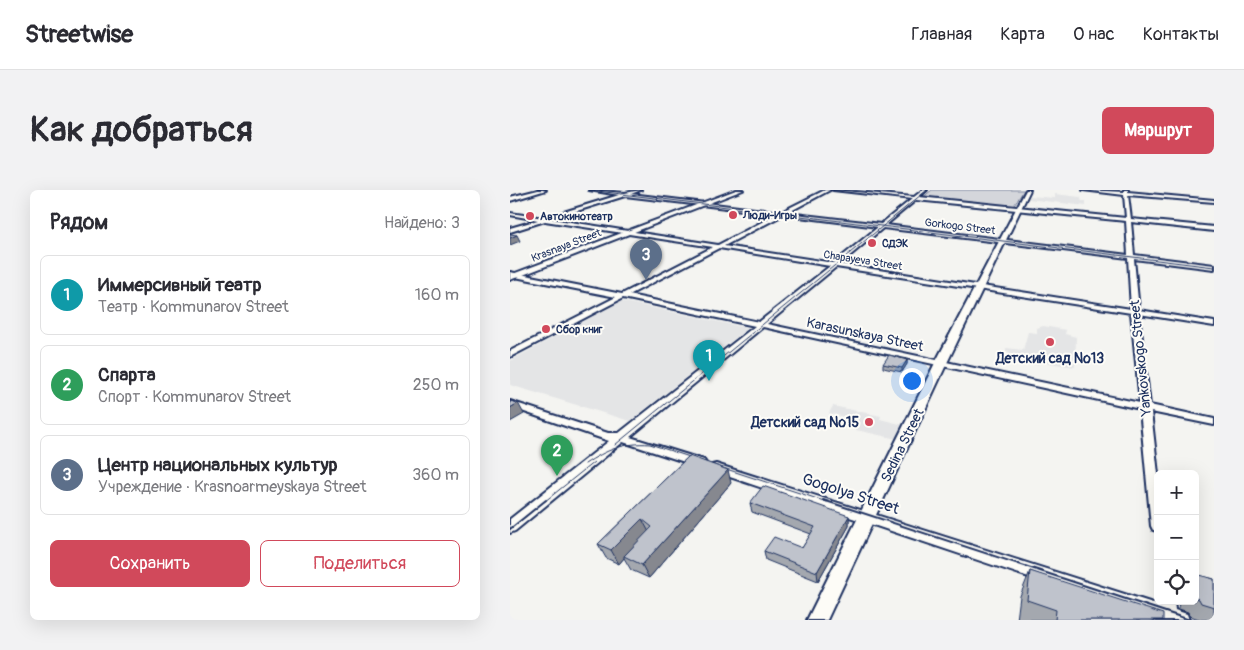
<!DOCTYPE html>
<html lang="ru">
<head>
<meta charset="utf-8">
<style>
  :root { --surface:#fff; --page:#f2f2f3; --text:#2b2b33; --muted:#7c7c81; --line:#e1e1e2; --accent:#d1495b }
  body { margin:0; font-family:Pangolin,sans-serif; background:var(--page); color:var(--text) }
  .controls { position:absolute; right:15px; bottom:15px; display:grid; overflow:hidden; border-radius:8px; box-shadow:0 5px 20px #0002 }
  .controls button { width:45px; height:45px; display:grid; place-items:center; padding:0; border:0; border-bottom:1px solid var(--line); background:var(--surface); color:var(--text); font:25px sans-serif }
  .you { position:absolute; left:401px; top:190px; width:18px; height:18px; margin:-12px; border:4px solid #fff; border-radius:50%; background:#1a73e8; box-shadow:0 0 0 8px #1a73e833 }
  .badge { display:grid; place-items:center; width:32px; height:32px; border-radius:50%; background:var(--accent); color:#fff; font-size:16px; font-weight:700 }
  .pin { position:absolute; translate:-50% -41px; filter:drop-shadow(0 1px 2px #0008) }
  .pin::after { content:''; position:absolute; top:26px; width:18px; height:15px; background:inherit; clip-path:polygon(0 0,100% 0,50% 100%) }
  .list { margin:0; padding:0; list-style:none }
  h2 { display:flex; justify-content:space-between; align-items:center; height:65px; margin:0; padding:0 20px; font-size:21px }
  h2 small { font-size:16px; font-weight:400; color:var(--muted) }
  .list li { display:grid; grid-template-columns:32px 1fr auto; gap:15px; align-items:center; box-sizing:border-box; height:80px; margin:0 10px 10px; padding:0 10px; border:1px solid var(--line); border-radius:8px }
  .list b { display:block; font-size:19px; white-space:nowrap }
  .list p { margin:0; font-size:16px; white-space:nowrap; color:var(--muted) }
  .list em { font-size:16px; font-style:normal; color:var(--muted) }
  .actions { display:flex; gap:10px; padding:15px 20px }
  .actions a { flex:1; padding:11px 0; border:1px solid var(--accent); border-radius:8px; text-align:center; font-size:18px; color:var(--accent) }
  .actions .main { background:var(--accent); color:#fff }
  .icon { flex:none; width:28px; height:28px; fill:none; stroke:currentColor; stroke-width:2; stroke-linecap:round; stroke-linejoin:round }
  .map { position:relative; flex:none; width:704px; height:430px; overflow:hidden; border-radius:8px }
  header { display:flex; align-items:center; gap:30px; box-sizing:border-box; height:70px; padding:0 25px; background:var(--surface); border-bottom:1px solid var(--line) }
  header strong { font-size:24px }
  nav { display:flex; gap:28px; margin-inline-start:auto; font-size:18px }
  .intro { display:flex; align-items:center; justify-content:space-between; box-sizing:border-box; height:120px; padding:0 30px }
  h1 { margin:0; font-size:35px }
  .button { padding:12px 22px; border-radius:8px; background:var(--accent); color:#fff; font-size:18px; font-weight:700 }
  main { display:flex; gap:30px; padding:0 30px }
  aside { flex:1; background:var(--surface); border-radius:8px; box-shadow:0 5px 20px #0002 }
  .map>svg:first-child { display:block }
</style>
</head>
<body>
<header>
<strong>Streetwise</strong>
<nav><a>Главная</a><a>Карта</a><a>О нас</a><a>Контакты</a></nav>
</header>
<div class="intro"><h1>Как добраться</h1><a class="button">Маршрут</a></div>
<main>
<aside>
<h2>Рядом<small>Найдено: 3</small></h2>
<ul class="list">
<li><span class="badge" style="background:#0f9aa8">1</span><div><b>Иммерсивный театр</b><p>Театр · Kommunarov Street</p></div><em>160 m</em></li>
<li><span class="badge" style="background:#2e9e5b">2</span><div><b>Спарта</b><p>Спорт · Kommunarov Street</p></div><em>250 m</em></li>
<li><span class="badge" style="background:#5c6f8a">3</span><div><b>Центр национальных культур</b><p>Учреждение · Krasnoarmeyskaya Street</p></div><em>360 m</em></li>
</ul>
<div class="actions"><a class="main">Сохранить</a><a>Поделиться</a></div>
</aside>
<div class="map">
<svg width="704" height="430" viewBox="0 0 704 430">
  <rect width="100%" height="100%" fill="#f4f4f1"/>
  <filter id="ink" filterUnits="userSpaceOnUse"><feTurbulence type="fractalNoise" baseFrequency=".02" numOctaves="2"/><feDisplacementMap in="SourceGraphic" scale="10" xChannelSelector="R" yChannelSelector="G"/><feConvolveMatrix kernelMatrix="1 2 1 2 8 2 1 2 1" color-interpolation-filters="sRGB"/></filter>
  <g filter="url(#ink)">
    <!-- built -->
    <path fill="#e4e5e6" d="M545,4l25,3 2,4h4v5l-58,-7 2,-3 25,2z
      M111,111l127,27 -118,93 -120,-36v-24z
      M533,136l23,4 -1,4 11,3 -1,30 -33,-5 -5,3 -26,-6 1,-4 -6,-4v-3l17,2 5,-18 9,1v-5z
      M323,216l48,10 -1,3 24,6 -7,14 -54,-12 5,-9 -19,-5z"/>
    <!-- green -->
    <path fill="#d4d6db" stroke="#78829c" d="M422,0h92l-11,17 -91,-9z"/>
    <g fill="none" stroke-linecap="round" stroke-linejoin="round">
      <!-- minor casing -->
      <g stroke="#1b2f5e" stroke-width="4">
        <path id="minor" d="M79,0l36,3 16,-3 -10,4 150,18 44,-22h5l-43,23 94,11 31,-25 -79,-9 81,7 9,-7h4l-8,7 207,21 -2,-23 -41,-5 41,2v-2h4v2l86,8v2l-86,-7 3,24 83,8v4l-83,-9 3,33 80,10v4l-80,-10 5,51 75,12v4l-75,-12 11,91 64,14v6l-63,-13 7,62v57l-5,-1 -2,-4 -11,-117 -377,-82 -133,110 74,23 2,3 -2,3 -4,1 -77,-25 -108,89 -5,2v-14l99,-78 -99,-34v-6l98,32h11l136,-107 -132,-28 -113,59v-6l106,-54 -106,-21v-4l112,22 91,-47 -168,-26 -35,11v-4l28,-8 -28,-5v-2l34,5 75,-23zM115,6l152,18 -59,31 -167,-26zM406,10l210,21 2,34 -242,-30zM273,25l95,12 -44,36 -110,-17zM373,38l245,30 3,51 -291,-45zM209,58l111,18 -71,56 -130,-27zM326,77l295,46 9,90 -373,-79z
          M206,274l443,141 -1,-4h16l1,9 12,4 2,6h-32l-445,-149 -2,-3 2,-3z"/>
      </g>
      <!-- major casing -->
      <g stroke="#1b2f5e" stroke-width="4">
        <path id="major" d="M28,0h8l-36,11v-4z
          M226,0h7l-233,90v-5z
          M516,0h4l-84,175 -119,255h-20l127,-255z"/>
      </g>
      <!-- minor -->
      <use href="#minor" fill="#fdfcf7" fill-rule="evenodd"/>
      <!-- major -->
      <use href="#major" fill="#fdfcf7" fill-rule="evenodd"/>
      <!-- tram-far1 -->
      <path stroke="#1b2f5e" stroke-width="1" d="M79,0l625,77
        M105,255l312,-255
        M75,274c21,-14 40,-22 65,-20l177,58
        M34,312l50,-40"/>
      <!-- tram -->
      <path stroke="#1b2f5e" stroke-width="2" d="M313,310l367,120
        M0,339l36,-29"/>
    </g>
    <!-- wall -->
    <path fill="#a4a8af" stroke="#1b2f5e" d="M397,170v4l-5,8 -19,-4v-4z
      M179,266l42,27 -82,95 -18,-8 -7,-12 -5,6 -13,-6 -8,-14z
      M240,313l99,13v10l-31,55 -52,-21 -2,-9 38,-3 9,-14 -59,-22z
      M520,381l133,49h-146l3,-24z
      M685,384l19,5v41h-12l-12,-4 -2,-4 -9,-3 -1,-8h17z"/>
    <!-- shaded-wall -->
    <path fill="#86888f" stroke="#1b2f5e" d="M7,45l3,6 -10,4v-7z
      M397,170v4l-5,8v-4z
      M8,213l6,11 -14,8v-14z
      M218,280l3,13 -82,95 -7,-13z
      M339,326v10l-31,55 -1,-9z
      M132,329l7,13 -25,24v2l-5,6 -8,-14z"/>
    <!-- building -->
    <path fill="#bfc3cc" stroke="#1b2f5e" d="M0,44l7,1 -7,3z
      M379,165l18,5 -5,8 -19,-4z
      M0,211l8,2 -8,5z
      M179,266l39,14 -86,95 -18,-9 28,-29 -10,-8 -31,31 -13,-6z
      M253,296l86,30 -32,56 -53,-21 10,-14 28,11 13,-21 -65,-24z
      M520,381l133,43v6h-108l1,-10 -29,-10z
      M685,384l19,5v28l-13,-4 -2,-4 -4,-1z"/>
  </g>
  <!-- markers -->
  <g fill="#d1495b" stroke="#fdfcf7" stroke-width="2">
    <circle cx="223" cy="25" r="5"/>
    <circle cx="20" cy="26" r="5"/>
    <circle cx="362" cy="53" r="5"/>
    <circle cx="36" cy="139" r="5"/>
    <circle cx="540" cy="152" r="5"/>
    <circle cx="359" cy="232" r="5"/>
  </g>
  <g text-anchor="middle" stroke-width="4" stroke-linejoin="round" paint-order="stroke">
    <!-- far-poi labels -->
    <g font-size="11" font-weight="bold" fill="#1b2f5e" stroke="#fdfcf7" text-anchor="start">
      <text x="233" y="29">Люди-Игры</text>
      <text x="30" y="30">Автокинотеатр</text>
      <text x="372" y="57">СДЭК</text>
      <text x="46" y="143">Сбор книг</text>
    </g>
    <!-- far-street labels -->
    <g font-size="11" fill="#1b2f5e" stroke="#fdfcf7">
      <text transform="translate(450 36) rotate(7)" y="4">Gorkogo Street</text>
      <text transform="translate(56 55) rotate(-21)" y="4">Krasnaya Street</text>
      <text transform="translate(353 70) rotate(9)" y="4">Chapayeva Street</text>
    </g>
    <!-- street labels -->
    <g font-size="14" fill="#1b2f5e" stroke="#fdfcf7">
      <text transform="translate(355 144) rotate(12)" y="5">Karasunskaya Street</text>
      <text transform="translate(630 168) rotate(-96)" y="5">Yankovskogo Street</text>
      <text transform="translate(392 255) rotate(-64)" y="5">Sedina Street</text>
    </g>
    <!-- poi labels -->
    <g font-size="14" font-weight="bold" fill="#1b2f5e" stroke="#fdfcf7">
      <text x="540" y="173">Детский сад №13</text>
      <text x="349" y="237" text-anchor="end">Детский сад №15</text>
    </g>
    <!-- near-street labels -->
    <g font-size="16" fill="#1b2f5e" stroke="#fdfcf7">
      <text transform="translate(341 303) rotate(18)" y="6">Gogolya Street</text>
    </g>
  </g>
</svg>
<div class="controls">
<button>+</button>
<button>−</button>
<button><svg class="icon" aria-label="locate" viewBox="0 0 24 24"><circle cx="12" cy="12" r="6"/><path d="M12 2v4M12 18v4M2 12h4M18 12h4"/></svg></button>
</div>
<div class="you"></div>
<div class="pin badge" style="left:199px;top:191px;background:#0f9aa8">1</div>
<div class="pin badge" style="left:47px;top:286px;background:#2e9e5b">2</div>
<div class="pin badge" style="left:136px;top:90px;background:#5c6f8a">3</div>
</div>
</main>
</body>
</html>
